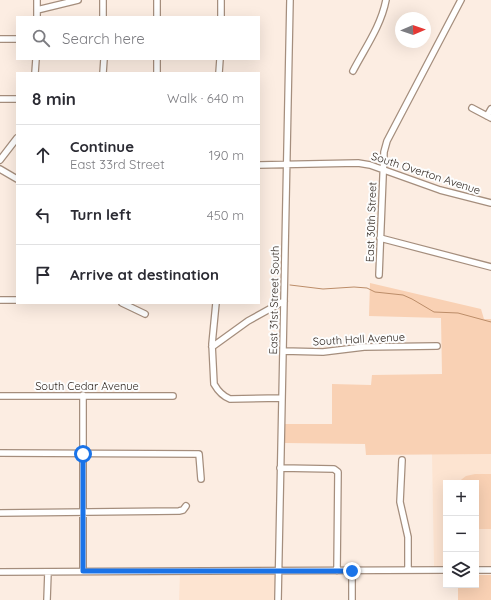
<!DOCTYPE html>
<html lang="en">
<head>
<meta charset="utf-8">
<style>
  :root { --surface:#fff; --page:#f7f7f7; --text:#2b2b33; --muted:#7c7c81; --line:#e1e1e2 }
  body { margin:0; font-family:Quicksand,sans-serif; background:var(--page); color:var(--text) }
  .controls { position:absolute; right:12px; bottom:12px; display:grid; overflow:hidden; border-radius:0px; box-shadow:0 4px 16px #0002 }
  .controls button { width:36px; height:36px; display:grid; place-items:center; padding:0; border:0; border-bottom:1px solid var(--line); background:var(--surface); color:var(--text); font:20px sans-serif }
  .compass { position:absolute; left:395px; top:12px; width:36px; height:36px; border-radius:50%; background:var(--surface); box-shadow:0 4px 16px #0002; rotate:88deg }
  .stop { position:absolute; width:12px; height:12px; margin:-9px; border:3px solid #1a73e8; border-radius:50%; background:#fff }
  .stop.end { background:#1a73e8; border-color:#fff; box-shadow:0 1px 4px #0008 }
  .list { margin:0; padding:0; list-style:none }
  h2 { display:flex; justify-content:space-between; align-items:center; height:52px; margin:0; padding:0 16px; font-size:17px }
  h2 small { font-size:13px; font-weight:400; color:var(--muted) }
  .list li { display:grid; grid-template-columns:26px 1fr auto; gap:12px; align-items:center; box-sizing:border-box; height:60px; padding:0 16px; border-top:1px solid var(--line) }
  .list b { display:block; font-size:15px; white-space:nowrap }
  .list p { margin:0; font-size:13px; white-space:nowrap; color:var(--muted) }
  .list em { font-size:13px; font-style:normal; color:var(--muted) }
  .icon { flex:none; width:22px; height:22px; fill:none; stroke:currentColor; stroke-width:2; stroke-linecap:round; stroke-linejoin:round }
  .map { position:relative; flex:none; width:491px; height:600px; overflow:hidden }
  .search { position:absolute; background:var(--surface); box-shadow:0 4px 16px #0002; left:16px; top:16px; width:244px; height:44px; display:flex; align-items:center; gap:10px; box-sizing:border-box; padding:0 14px; border-radius:0px; color:var(--muted); font-size:15px }
  .panel { position:absolute; background:var(--surface); box-shadow:0 4px 16px #0002; left:16px; top:72px; width:244px; height:232px; border-radius:0px }
  .map>svg:first-child { display:block }
</style>
</head>
<body>
<div class="map">
<svg width="491" height="600" viewBox="0 0 491 600">
  <rect width="100%" height="100%" fill="#fcede2"/>
  <!-- built -->
  <path fill="#fde4d1" d="M432,454h59v113h-15v-84h-30v84h-12z
    M180,573l90,2 1,-2h2l3,5v22h-97z"/>
  <!-- green -->
  <path fill="#f9d1b4" d="M370,283l111,26 3,10h7v135l-125,1 -1,-11 -80,-1v-19h47v-40l39,1 1,-10 70,-1 -1,-56 -72,-2z
    M475,474h16v55h-15v-46h-19l9,-7z
    M476,575h15v25h-33v-15h18z"/>
  <g fill="none" stroke-linecap="round" stroke-linejoin="round">
    <!-- stream -->
    <path stroke="#bc8d69" stroke-width="1" d="M290,285l33,4 31,-2 13,1 8,4 28,3 9,4 22,13 24,1 33,9"/>
    <!-- minor casing -->
    <g stroke="#a58e7d" stroke-width="8">
      <path id="minor" d="M103,0v17
        M37,10l41,-10
        M37,17v-17
        M157,17v-17
        M221,17v-17
        M0,39h17
        M353,71c12,-23 28,-45 33,-71
        M35,73l1,-14
        M103,73l1,-14
        M157,73v-14
        M219,73l1,-14
        M0,99h17
        M472,108l19,10
        M487,116l4,-7
        M0,160l17,-22
        M259,165l99,-2 12,2 70,25 51,13
        M0,169l17,10
        M380,238l111,29
        M379,275l5,-123 3,-11 74,-141
        M0,300h17
        M122,303l23,11
        M216,303l-4,41 2,40c4,7 8,12 16,15l52,-1
        M212,347l36,-26 36,-20
        M283,351l40,1 41,-5 73,-1
        M83,395v176
        M0,396h173
        M0,453l199,1 2,25
        M402,460l-2,42 8,35v33
        M280,468l54,1 4,3 -1,99
        M0,513l179,-2 4,-1 3,-4
        M476,570h15
        M0,572l446,-2
        M47,600l1,-28
        M278,600l12,-600
        M352,600v-29"/>
    </g>
    <!-- minor -->
    <use href="#minor" stroke="#fff" stroke-width="5.5"/>
  </g>
  <g fill="none" stroke-linecap="round" stroke-linejoin="round">
    <!-- route -->
    <path stroke="#1a73e8" stroke-width="5" d="M83,454v117h269"/>
  </g>
  <g text-anchor="middle" stroke-width="4" stroke-linejoin="round" paint-order="stroke">
    <!-- street labels -->
    <g font-size="11" fill="#2e251e" stroke="#fdfdfd">
      <text transform="translate(426 173) rotate(18)" y="4">South Overton Avenue</text>
      <text transform="translate(371 222) rotate(-88)" y="4">East 30th Street</text>
      <text transform="translate(274 300) rotate(-89)" y="4">East 31st Street South</text>
      <text transform="translate(359 339) rotate(-3)" y="4">South Hall Avenue</text>
      <text x="87" y="390">South Cedar Avenue</text>
    </g>
  </g>
</svg>
<div class="controls">
<button>+</button>
<button>−</button>
<button><svg class="icon" aria-label="layers" viewBox="0 0 24 24"><path d="M12 4l9 5-9 5-9-5zM3 14l9 5 9-5"/></svg></button>
</div>
<svg class="compass" viewBox="-18 -18 36 36"><path d="M0-13l5 13h-10z" fill="#e53935"/><path d="M0 13l5-13h-10z" fill="#7c7c81"/></svg>
<div class="stop" style="left:83px;top:454px"></div>
<div class="stop end" style="left:352px;top:571px"></div>
<div class="search"><svg class="icon" aria-label="search" viewBox="0 0 24 24"><circle cx="10" cy="10" r="6"/><path d="M15 15l6 6"/></svg>Search here</div>
<section class="panel">
<h2>8 min<small>Walk · 640 m</small></h2>
<ul class="list">
<li><svg class="icon" aria-label="ahead" viewBox="0 0 24 24"><path d="M12 20V5M6 11l6-6 6 6"/></svg><div><b>Continue</b><p>East 33rd Street</p></div><em>190 m</em></li>
<li><svg class="icon" aria-label="left" viewBox="0 0 24 24"><path d="M17 20v-9H6M10 6l-5 5 5 5"/></svg><div><b>Turn left</b></div><em>450 m</em></li>
<li><svg class="icon" aria-label="arrive" viewBox="0 0 24 24"><path d="M6 21V4h12l-3 4 3 4H6"/></svg><div><b>Arrive at destination</b></div></li>
</ul>
</section>
</div>
</body>
</html>
